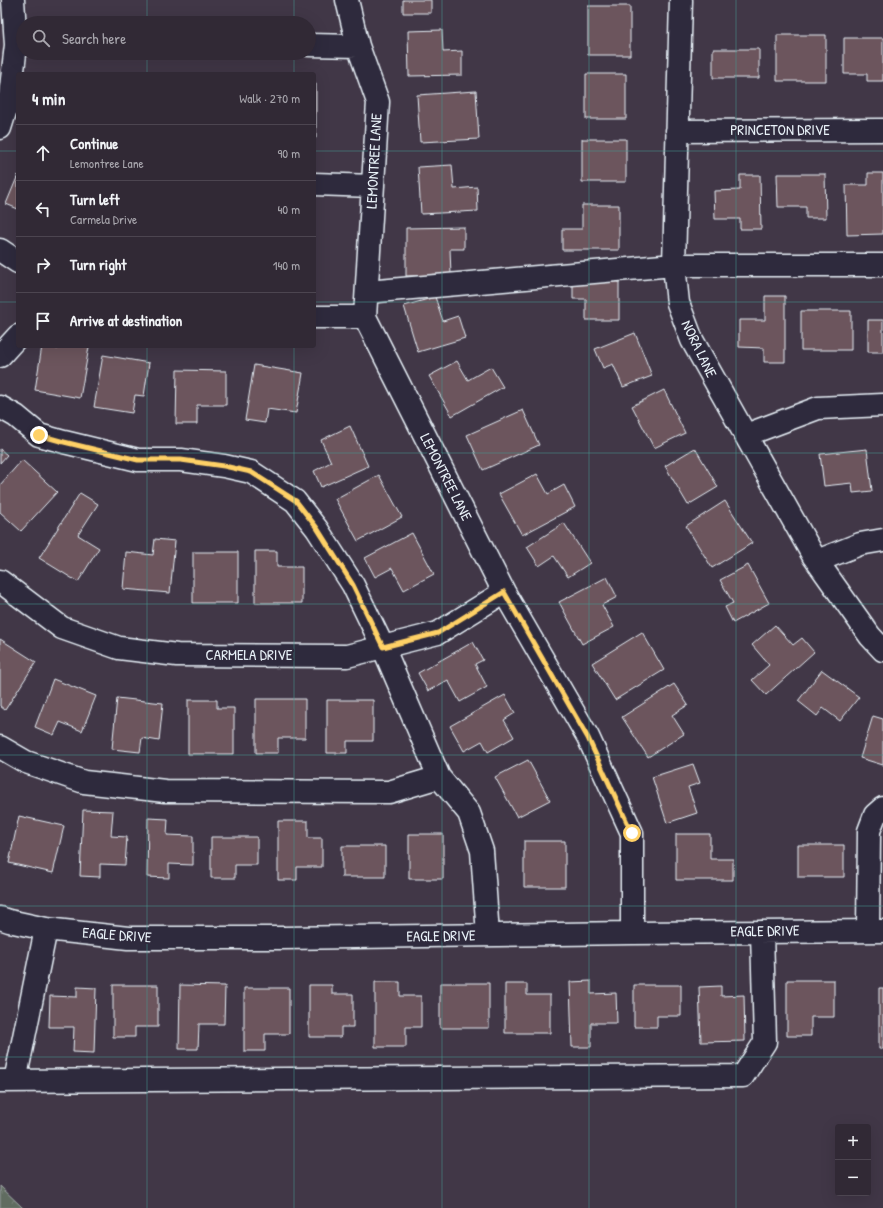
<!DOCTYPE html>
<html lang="en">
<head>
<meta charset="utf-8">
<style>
  :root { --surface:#312935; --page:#39313d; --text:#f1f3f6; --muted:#a8a6ad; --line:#4c4550 }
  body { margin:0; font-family:"Patrick Hand",sans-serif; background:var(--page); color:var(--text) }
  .controls { position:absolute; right:12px; bottom:12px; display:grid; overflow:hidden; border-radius:4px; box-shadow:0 4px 16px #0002 }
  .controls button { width:36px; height:36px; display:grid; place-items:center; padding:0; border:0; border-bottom:1px solid var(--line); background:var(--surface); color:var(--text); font:20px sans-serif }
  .stop { position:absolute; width:12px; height:12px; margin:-9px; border:3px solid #ffd166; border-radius:50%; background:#fff }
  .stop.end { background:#ffd166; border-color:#fff; box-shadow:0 1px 4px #0008 }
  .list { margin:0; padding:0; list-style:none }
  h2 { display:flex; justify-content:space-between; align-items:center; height:52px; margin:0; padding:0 16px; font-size:17px }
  h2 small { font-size:13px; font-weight:400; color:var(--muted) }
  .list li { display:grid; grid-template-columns:26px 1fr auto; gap:12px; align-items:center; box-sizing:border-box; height:56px; padding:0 16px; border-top:1px solid var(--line) }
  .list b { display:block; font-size:15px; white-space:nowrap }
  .list p { margin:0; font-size:13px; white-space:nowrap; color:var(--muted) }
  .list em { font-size:13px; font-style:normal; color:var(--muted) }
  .icon { flex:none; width:22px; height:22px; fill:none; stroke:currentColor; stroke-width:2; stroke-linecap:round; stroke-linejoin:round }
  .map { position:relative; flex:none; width:883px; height:1208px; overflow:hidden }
  .search { position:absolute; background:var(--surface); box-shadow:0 4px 16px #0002; left:16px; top:16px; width:300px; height:44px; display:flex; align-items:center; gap:10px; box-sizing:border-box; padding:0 14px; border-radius:22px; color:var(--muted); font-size:15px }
  .panel { position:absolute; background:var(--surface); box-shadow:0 4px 16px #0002; left:16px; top:72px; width:300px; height:276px; border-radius:4px }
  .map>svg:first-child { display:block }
</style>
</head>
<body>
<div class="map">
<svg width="883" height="1208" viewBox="0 0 883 1208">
  <defs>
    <pattern id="park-crowns" width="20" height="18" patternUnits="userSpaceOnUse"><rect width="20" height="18" fill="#606c61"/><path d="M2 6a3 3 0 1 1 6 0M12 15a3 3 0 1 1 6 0" fill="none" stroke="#778178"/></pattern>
  </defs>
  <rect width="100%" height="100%" fill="#413747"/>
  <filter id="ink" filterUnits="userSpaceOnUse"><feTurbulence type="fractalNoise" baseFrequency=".025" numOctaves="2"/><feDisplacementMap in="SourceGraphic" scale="8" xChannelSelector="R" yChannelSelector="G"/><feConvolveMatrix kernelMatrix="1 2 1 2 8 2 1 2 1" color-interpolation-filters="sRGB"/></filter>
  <g filter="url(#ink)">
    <!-- park -->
    <path fill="url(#park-crowns)" stroke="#a4aeac" d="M0,1186l23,22h-23z"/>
    <!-- building -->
    <path fill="#6c555d" stroke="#e8f1f8" d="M403,0h28v13h-28z
      M588,6h42v49h-42z
      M442,30l1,22 19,-1v24l-53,1 -1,-45z
      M777,35h49v46h-49z
      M844,38h39v43h-16v-7h-23z
      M713,49h46v29h-46z
      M586,74h40v45h-40z
      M314,84h2v54h-2z
      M476,91l3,48 -59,3 -3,-47z
      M582,139h44v43h-44z
      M452,165l2,24 23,-2 1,24 -57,3 -3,-47z
      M868,173h15v61l-36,1 -1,-50h22z
      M777,174h48l1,44h-20v-11h-28z
      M18,175v34l-12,-5z
      M740,175h20l1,54h-21v-10h-25l-1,-28 26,-1z
      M582,205h37v45h-57v-21h20z
      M464,227v22h-14l1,26 -45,1v-48z
      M573,276h46v44h-33v-21h-13z
      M765,296h20v66h-21v-14l-25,-1v-27h26z
      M435,297l8,24 15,-5 7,22 -47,14 -14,-46z
      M801,311h50v39h-50z
      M868,320h15v32h-15z
      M635,333l17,43 -29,11 -10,-23 -10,4 -8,-19z
      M42,346l16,3v-3h22l9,1 -9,51 -45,-8z
      M103,355l46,8 -5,33 -9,-1 -3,18 -38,-6z
      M457,361l11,19 23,-13 12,20 -51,29 -23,-40z
      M254,365l49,8 -7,40 -29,-4 -2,14 -20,-3z
      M177,370l49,1v34h-29v19h-21z
      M664,390l21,43 -31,15 -22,-42z
      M523,410l16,35 -56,25 -16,-35z
      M350,426l18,40 -47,21 -7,-16 17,-9 -10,-22z
      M695,448l23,39 -30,18 -23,-39z
      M0,449l7,6 -7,8z
      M867,449l5,42 -19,2 -1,-10 -28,3 -4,-32z
      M22,460l35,32 -36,39 -21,-19v-27z
      M537,474l11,20 16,-9 11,22 -53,28 -23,-41z
      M379,475l23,42 -44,24 -23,-42z
      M80,493l18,11 -20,31 21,13 -21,34 -39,-24z
      M725,501l27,42 -40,25 -26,-42z
      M564,523l26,40 -22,14 -14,-21 -15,10 -12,-19z
      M412,533l22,41 -30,16 -12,-22 -17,9 -10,-19z
      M155,539l20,2 -5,52 -47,-4 3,-37 27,3z
      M255,551h22v16h25v36h-47z
      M193,552h45v51h-45z
      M748,565l21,38 -36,20 -8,-16 8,-4 -13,-23z
      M607,577l10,20 -15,8 12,22 -32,17 -23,-42z
      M775,625l18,20 9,-7 12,14 -48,43 -14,-15 17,-15 -17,-20z
      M642,632l22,38 -49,30 -23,-37z
      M0,639l36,23 -31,48 -5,-4z
      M473,642l10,18 -8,4 12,23 -27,15 -12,-22 -20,11 -10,-18z
      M822,670l37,27 -19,24 -17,-13 -6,8 -19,-15z
      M53,679l43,17 -14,35 -22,-9 -6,13 -19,-8z
      M674,684l14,21 -16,10 12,19 -36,23 -26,-40z
      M505,695l10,18 -11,7 10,17 -26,15 -6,-11 -18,10 -14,-25z
      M117,698l46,5 -4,38 -17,-3 -2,14 -28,-3z
      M256,699h49v39h-27v15h-22z
      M188,700h29v8h17v46h-46z
      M327,700h46v41h-26v12h-20z
      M873,716l10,3v46l-23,-7z
      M528,760l22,40 -33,17 -22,-40z
      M693,764l7,19 -12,4 9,26 -30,10 -15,-46z
      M83,810l30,1 -2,25 16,1 -2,28 -25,-1v13l-20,-1z
      M19,816l45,10 -11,47 -44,-10z
      M148,818l20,1 -1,16 26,1v29l-24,-1v14l-22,-1z
      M278,821h30v17h14v29h-25v13h-19z
      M409,834h34v45h-34z
      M676,834h34v25h23v21h-57z
      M211,837h46v28h-22v13h-24z
      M524,841h41v46h-41z
      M798,845h46v32h-46z
      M342,846h43v31h-43z
      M787,980h47v37h-23v19h-24z
      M591,981v13l25,-1 1,30h-26v24h-19l-2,-65z
      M375,982h25v14h21v31h-15v20h-31z
      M440,983h49v45h-49z
      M505,984h22v11h23v38h-45z
      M113,985h45v42h-23v10h-22z
      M180,985l45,1 -1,38h-25l-1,25h-19z
      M309,985h23v9h21v33h-12v10h-32z
      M634,985h47v31h-24v11h-23z
      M721,986v10l23,-1 1,46 -44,1 -2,-55z
      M77,987l19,1 -2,65 -21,-1 1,-25h-25l1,-31 27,1z
      M244,988h45v46h-24v17h-21z
      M879,988h4v61h-4z"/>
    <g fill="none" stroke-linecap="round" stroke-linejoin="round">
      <!-- minor casing -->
      <g stroke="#e8f1f8" stroke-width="25">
        <path id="minor" d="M347,0l11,46 20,56 -13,215 139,275 84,145 44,96v100
          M681,0l-7,265 4,38 14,37 122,217 56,79 13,14
          M309,45l49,1
          M0,128l10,-32 6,-51 -3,-45
          M677,131l206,-1
          M314,184l59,2
          M0,250l18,12
          M367,292l307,-27h209
          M314,317h51
          M0,356l18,-20
          M0,407l16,9 23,19 25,7 74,18h43l43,6 27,6 44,29 22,28 36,56 30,62 56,130 30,36 13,38 6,84
          M746,435l72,-27 65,-3
          M817,561l43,-17 23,-4
          M0,581l62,47 57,20 58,7 170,1 91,-23 66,-41
          M0,747l26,15 58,20 81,9 224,1 50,-15
          M0,918l9,3 37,8 82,9h155l349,-5 251,-2
          M868,930l1,-99 6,-16 8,-7
          M0,1081l743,-5 22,-34 -3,-110
          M15,1081l31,-152"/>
      </g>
      <!-- minor -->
      <use href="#minor" stroke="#2f2a3d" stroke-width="22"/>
    </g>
  </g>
  <g fill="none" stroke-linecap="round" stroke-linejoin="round" filter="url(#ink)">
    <!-- route -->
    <path stroke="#ffd166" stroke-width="5" d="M39,435l25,7 74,18h43l43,6 27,6 45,29 21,27 36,57 30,62 55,-14 66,-41 84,146 44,95"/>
  </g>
  <!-- grid -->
  <path fill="none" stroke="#459590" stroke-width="1" stroke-opacity="0.55" d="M147,0v23M294,0v23M442,0v1208M589,0v1208M736,0v1208M147,53v21M294,53v21M0,151h18M314,151h569M0,302h18M314,302h569M147,346v862M294,346v862M0,453h883M0,604h883M0,755h883M0,906h883M0,1057h883"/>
  <g text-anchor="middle" stroke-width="4" stroke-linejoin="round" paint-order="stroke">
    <!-- street labels -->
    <g font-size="15" fill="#e8f1f8" stroke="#2f2a3d">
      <text x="780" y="135">PRINCETON DRIVE</text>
      <text transform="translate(374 161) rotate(-87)" y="5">LEMONTREE LANE</text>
      <text transform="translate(699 349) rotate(64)" y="5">NORA LANE</text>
      <text transform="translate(446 477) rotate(63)" y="5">LEMONTREE LANE</text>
      <text x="249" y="660">CARMELA DRIVE</text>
      <text transform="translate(765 931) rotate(-1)" y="5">EAGLE DRIVE</text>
      <text transform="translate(117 935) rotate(4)" y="5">EAGLE DRIVE</text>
      <text transform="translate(441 936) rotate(-1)" y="5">EAGLE DRIVE</text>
    </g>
  </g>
</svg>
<div class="controls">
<button>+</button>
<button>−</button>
</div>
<div class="stop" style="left:632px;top:833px"></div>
<div class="stop end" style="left:39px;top:435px"></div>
<div class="search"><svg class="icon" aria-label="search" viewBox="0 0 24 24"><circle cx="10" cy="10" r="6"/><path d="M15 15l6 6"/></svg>Search here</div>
<section class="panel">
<h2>4 min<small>Walk · 270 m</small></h2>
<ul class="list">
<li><svg class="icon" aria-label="ahead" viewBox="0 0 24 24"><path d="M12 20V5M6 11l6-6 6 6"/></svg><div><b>Continue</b><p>Lemontree Lane</p></div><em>90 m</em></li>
<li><svg class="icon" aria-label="left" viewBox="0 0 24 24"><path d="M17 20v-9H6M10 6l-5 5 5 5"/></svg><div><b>Turn left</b><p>Carmela Drive</p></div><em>40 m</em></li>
<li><svg class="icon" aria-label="right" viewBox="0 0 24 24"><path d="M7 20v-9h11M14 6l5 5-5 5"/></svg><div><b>Turn right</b></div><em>140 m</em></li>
<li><svg class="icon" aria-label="arrive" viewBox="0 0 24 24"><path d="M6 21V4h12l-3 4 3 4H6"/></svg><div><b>Arrive at destination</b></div></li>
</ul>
</section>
</div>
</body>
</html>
